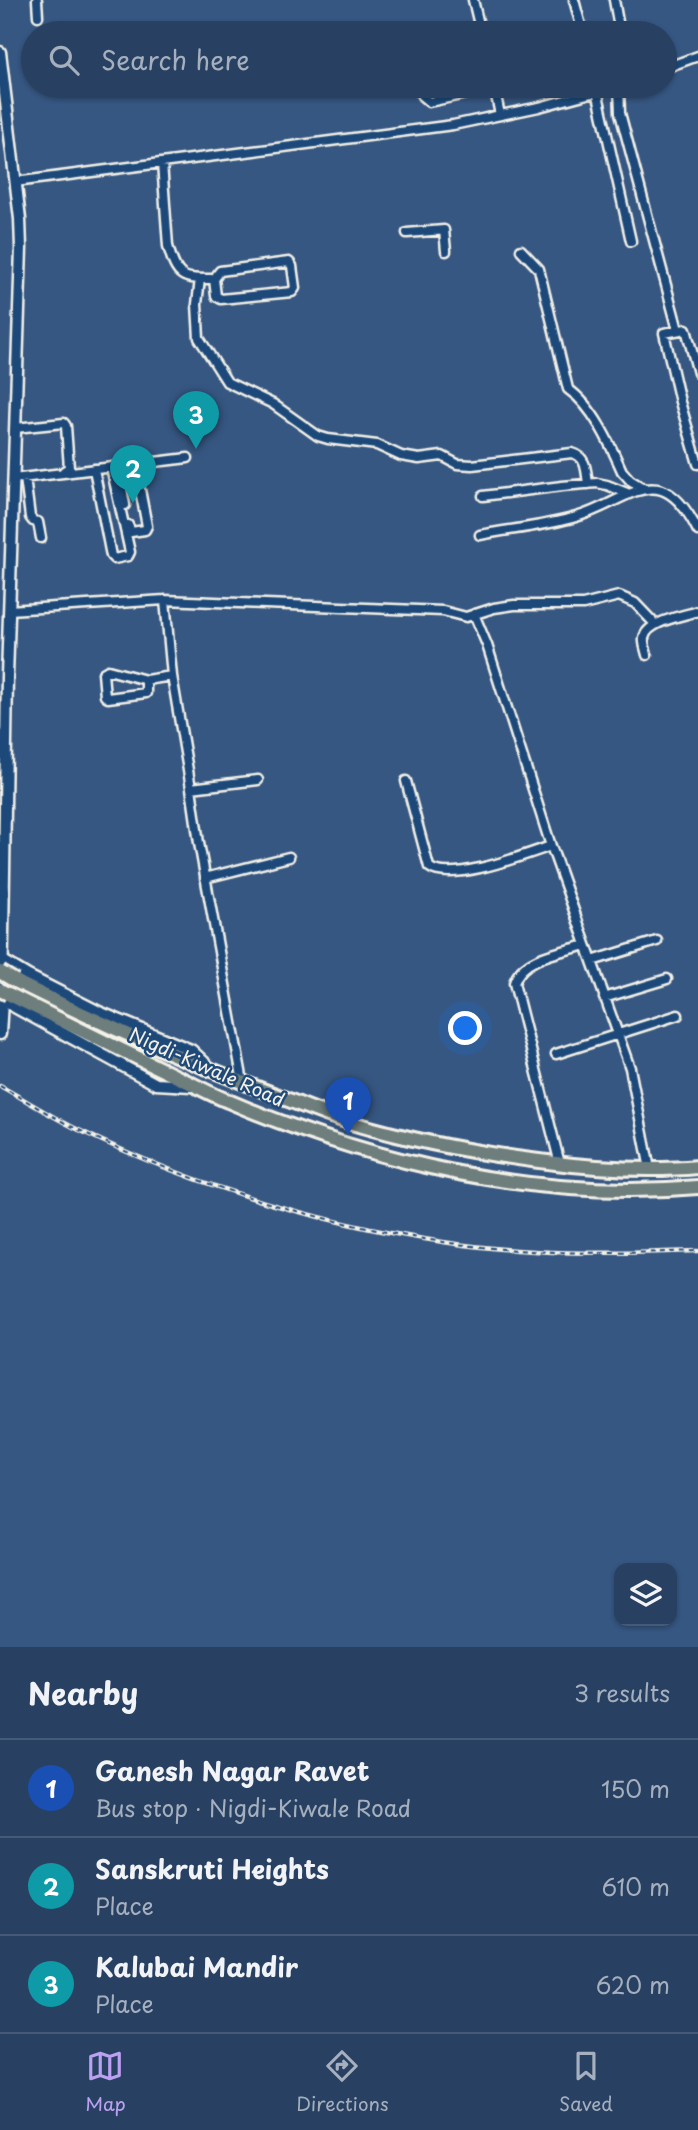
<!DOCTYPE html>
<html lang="en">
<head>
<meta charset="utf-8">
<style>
  :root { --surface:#284162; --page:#344c6b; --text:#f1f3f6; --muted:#a5afbe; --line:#445a77; --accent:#bca0f2 }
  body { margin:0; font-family:"Playpen Sans",sans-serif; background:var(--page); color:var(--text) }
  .controls { position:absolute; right:21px; bottom:21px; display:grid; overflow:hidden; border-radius:14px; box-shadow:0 2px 5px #0004 }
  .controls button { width:63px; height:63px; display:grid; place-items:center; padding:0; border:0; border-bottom:2px solid var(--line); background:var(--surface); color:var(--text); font:35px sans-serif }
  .you { position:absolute; left:466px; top:1029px; width:24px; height:24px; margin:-18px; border:5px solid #fff; border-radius:50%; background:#1a73e8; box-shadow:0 0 0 10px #1a73e833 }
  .badge { display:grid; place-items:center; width:46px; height:46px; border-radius:50%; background:var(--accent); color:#fff; font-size:23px; font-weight:700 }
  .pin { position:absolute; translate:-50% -58px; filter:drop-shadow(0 2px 4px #0008) }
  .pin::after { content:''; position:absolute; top:37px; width:24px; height:21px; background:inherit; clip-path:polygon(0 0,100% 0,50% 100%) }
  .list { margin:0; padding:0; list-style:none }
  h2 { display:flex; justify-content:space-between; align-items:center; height:91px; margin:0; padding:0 28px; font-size:30px }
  h2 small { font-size:23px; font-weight:400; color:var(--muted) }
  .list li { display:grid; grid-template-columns:46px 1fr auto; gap:21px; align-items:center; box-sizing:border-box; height:98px; padding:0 28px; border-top:2px solid var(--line) }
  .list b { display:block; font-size:26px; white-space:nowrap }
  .list p { margin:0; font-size:23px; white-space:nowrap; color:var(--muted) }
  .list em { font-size:23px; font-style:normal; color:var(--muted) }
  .icon { flex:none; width:38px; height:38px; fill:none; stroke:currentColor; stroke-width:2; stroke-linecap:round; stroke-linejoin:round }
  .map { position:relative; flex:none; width:698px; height:1647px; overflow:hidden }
  .search { position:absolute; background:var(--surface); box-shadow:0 2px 5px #0004; left:21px; right:21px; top:21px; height:77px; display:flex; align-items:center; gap:18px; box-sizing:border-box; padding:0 24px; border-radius:38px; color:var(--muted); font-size:26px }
  .sheet { height:385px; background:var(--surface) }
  nav { display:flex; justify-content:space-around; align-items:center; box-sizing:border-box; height:98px; border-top:2px solid var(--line); background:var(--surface); font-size:19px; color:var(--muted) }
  nav a { display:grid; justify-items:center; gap:4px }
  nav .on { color:var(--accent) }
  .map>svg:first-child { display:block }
</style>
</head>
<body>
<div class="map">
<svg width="698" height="1647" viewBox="0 0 698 1647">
  <rect width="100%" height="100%" fill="#365782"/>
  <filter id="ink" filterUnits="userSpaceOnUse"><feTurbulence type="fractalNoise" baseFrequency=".0143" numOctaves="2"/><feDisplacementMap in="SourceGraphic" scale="14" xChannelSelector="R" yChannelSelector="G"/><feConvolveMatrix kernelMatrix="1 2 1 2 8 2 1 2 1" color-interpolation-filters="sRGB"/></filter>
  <g filter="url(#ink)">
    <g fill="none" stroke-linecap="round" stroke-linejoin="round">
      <!-- minor casing -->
      <g stroke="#f4f1e8" stroke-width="13">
        <path id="minor" d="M37,0l1,16
          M473,0l8,33
          M574,0l9,33
          M614,0l6,33
          M665,68l33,-12
          M494,86l6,29
          M596,86l35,155
          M619,86l1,27 58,217
          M421,89l1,7 7,6 65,-14
          M162,163l6,83c9,33 14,33 46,33
          M15,182l438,-57 86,-18 78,-21
          M407,233l37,-3 2,21
          M521,250l18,19 29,120c25,17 42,55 54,82l8,9 13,8
          M289,262l3,4 3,22 -3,4 -71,7 -5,-3 -2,-17 6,-8z
          M200,279l-3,25 2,34 28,44 46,22 45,32 10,3 49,6 24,11 18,3 23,-3 15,8 15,1 100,-12c15,4 14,18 16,31
          M698,373l-12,-44 -22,4 16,69 18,62
          M15,428l49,-5 2,3 3,42 -5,3
          M118,467l7,38
          M94,469l17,87 3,3 14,-3 2,-4 -19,-85
          M25,478l5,39 3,4 5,1 3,16
          M13,479l175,-21
          M483,496l79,-10 35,-3 10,2 20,8
          M128,525l3,7 14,-2 2,-4 -12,-62
          M480,535c32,-6 65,-9 96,-18 53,-15 84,-63 122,14
          M165,600l7,76 19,112 8,55 44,239
          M9,610l156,-10 278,11 23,6 28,-9 20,-3h69l36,-9 16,7 20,21
          M474,614l13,31 64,201 79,222 20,101
          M647,655c-1,-5 -4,-12 -3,-17 3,-17 40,-22 54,-27
          M146,680v13l-38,5 -3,-2 -2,-23 5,-3 38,10 26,-4
          M406,781l23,86c21,17 98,-13 122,-21
          M191,788l67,-8
          M205,878l84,-21
          M592,961l65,-20
          M604,998l63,-19
          M556,1054l122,-39
          M560,1164l-46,-181c8,-27 49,-31 72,-38"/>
      </g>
      <!-- tertiary casing -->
      <g stroke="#f4f1e8" stroke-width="15">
        <path id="tertiary" d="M0,52l20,167 1,29 -14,429 -5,324 -2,33
          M0,959l28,17 71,36 92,38 19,18
          M0,999l156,85 35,2"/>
      </g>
      <!-- primary casing -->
      <g stroke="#f4f1e8" stroke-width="18">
        <path id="primary" d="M15,981c84,42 170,80 258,113 26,10 52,21 79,29 61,18 124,30 187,38 53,7 105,11 159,6
          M8,994c56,28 111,55 167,82 18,8 35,18 53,25 147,63 310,100 470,86"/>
      </g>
      <!-- minor -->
      <use href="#minor" stroke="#1f4a7a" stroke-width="8"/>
      <!-- tertiary -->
      <use href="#tertiary" stroke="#1f4a7a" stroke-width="10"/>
      <!-- primary -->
      <use href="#primary" stroke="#6d7e7c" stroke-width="12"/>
      <!-- rail casing -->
      <g stroke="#f4f1e8" stroke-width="4.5">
        <path id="rail" d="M0,1086c26,14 52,31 79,44 114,55 239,93 364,112 84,13 170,12 255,9"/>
      </g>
      <!-- rail -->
      <use href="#rail" stroke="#1f4a7a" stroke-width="2" stroke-dasharray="5" stroke-linecap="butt"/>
      <!-- primary-bridge casing -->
      <g stroke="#f4f1e8" stroke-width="18" stroke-linecap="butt">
        <path id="primary-bridge" d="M0,972l15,9
          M0,990l8,4"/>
      </g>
      <!-- primary-bridge -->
      <use href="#primary-bridge" stroke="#6d7e7c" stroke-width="12"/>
    </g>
  </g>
  <g text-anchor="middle" stroke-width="5" stroke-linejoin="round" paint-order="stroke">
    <!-- street labels -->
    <g font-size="19" fill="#f4f1e8" stroke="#1f4a7a">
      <text transform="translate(207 1067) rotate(24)" y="7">Nigdi-Kiwale Road</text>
    </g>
  </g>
</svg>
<div class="controls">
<button><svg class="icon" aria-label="layers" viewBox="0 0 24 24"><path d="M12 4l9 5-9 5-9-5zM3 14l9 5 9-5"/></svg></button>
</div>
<div class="you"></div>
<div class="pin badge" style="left:348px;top:1135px;background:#1a4fb4">1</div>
<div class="pin badge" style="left:133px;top:503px;background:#0f9aa8">2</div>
<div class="pin badge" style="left:196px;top:449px;background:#0f9aa8">3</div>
<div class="search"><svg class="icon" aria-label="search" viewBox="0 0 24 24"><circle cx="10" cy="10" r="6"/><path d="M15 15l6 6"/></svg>Search here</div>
</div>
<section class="sheet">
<h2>Nearby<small>3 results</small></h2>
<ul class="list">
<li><span class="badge" style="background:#1a4fb4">1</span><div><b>Ganesh Nagar Ravet</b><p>Bus stop · Nigdi-Kiwale Road</p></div><em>150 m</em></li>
<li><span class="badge" style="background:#0f9aa8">2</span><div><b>Sanskruti Heights</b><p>Place</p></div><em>610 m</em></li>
<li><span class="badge" style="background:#0f9aa8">3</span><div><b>Kalubai Mandir</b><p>Place</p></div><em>620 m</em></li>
</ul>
</section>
<nav>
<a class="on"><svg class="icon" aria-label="map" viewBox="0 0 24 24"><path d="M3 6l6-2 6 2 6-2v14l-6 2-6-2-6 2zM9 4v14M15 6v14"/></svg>Map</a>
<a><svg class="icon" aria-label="directions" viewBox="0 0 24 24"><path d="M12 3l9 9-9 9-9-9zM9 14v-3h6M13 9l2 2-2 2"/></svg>Directions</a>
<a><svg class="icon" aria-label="saved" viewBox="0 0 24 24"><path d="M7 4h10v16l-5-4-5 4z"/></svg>Saved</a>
</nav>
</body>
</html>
